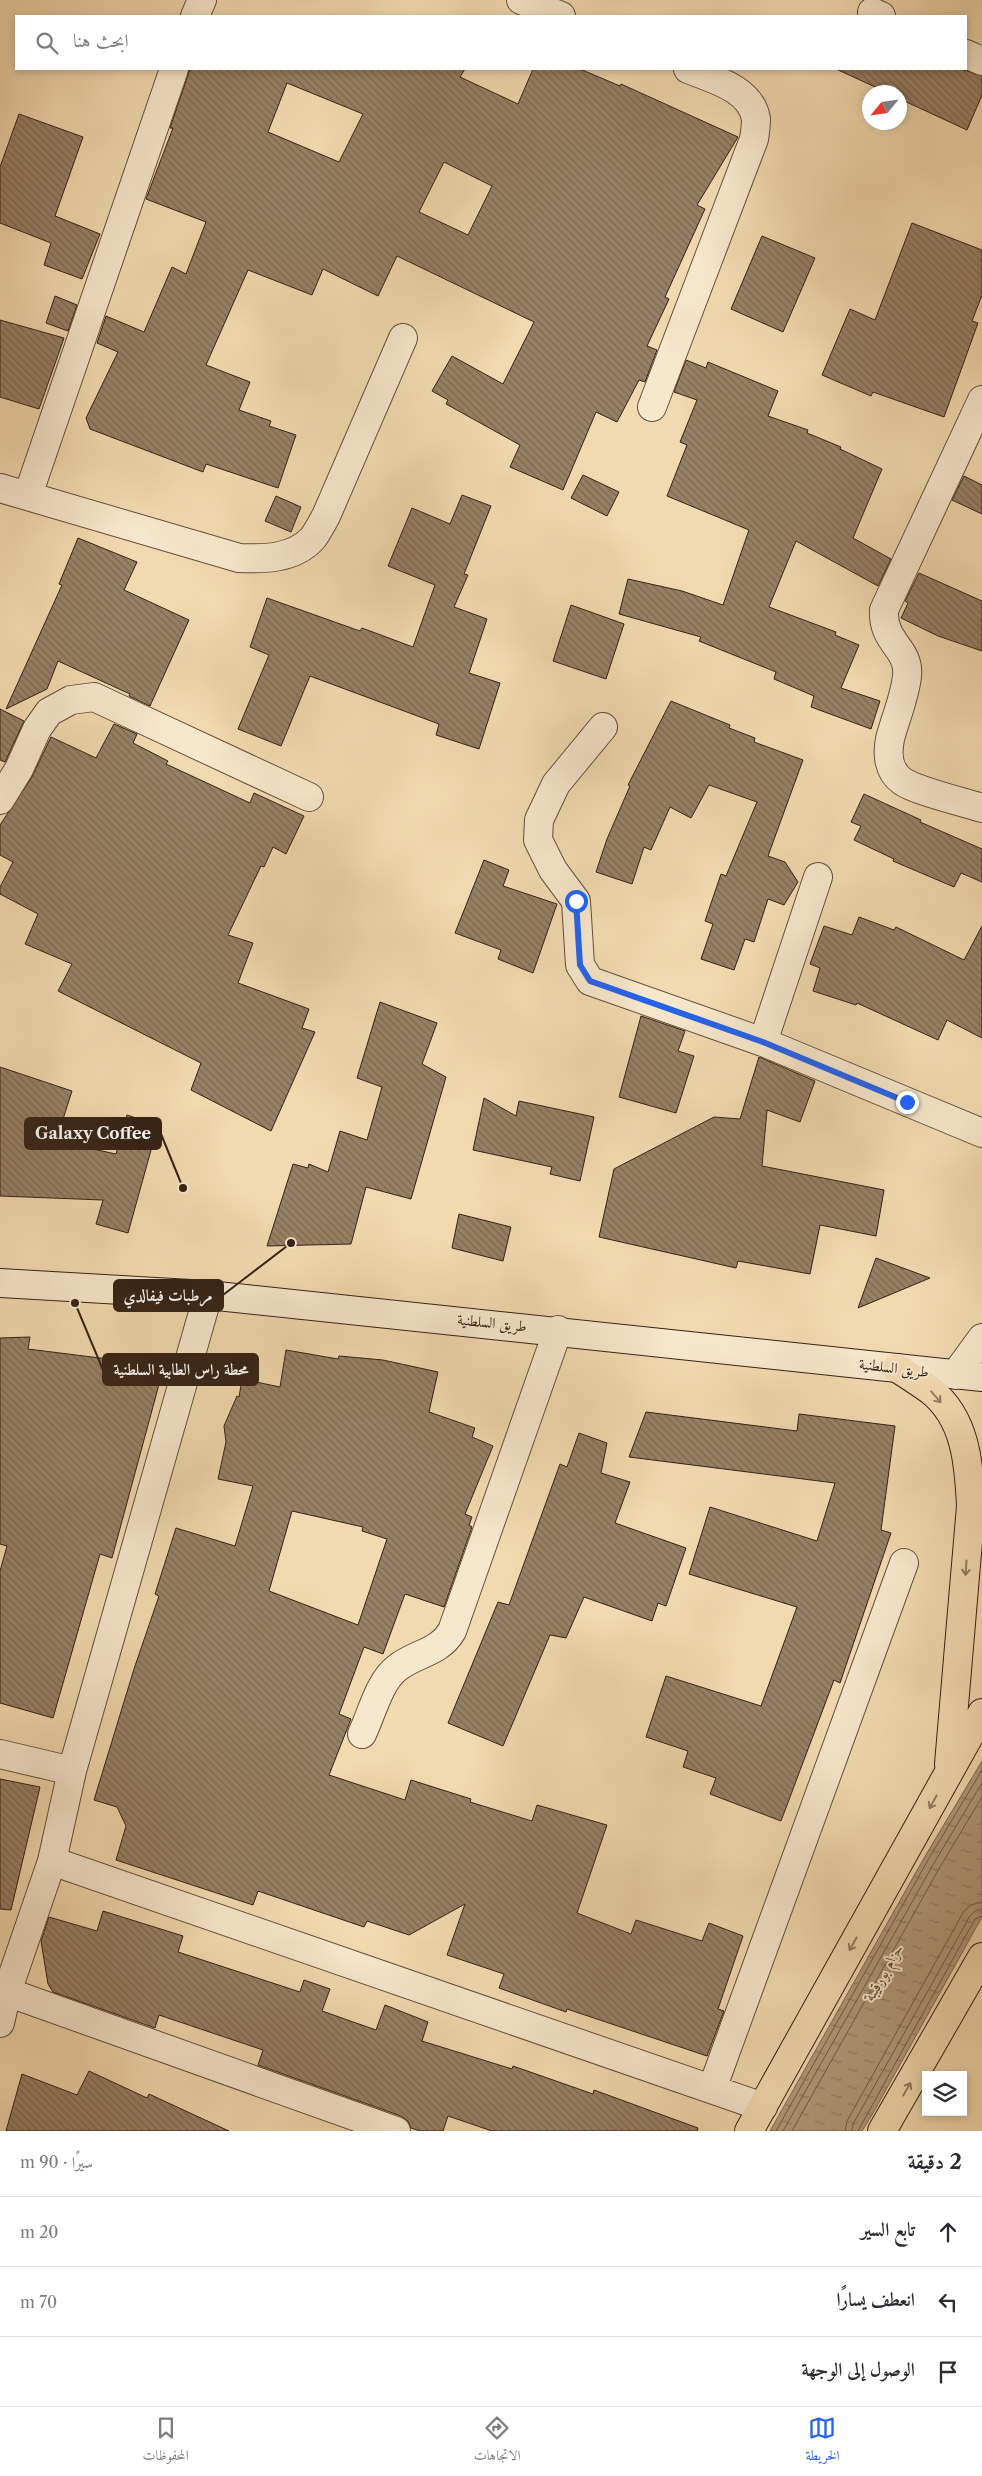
<!DOCTYPE html>
<html lang="ar">
<head>
<meta charset="utf-8">
<style>
  :root { --surface:#fff; --page:#f7f7f7; --text:#2b2b33; --muted:#7c7c81; --line:#e1e1e2; --accent:#2563eb }
  body { margin:0; font-family:"Libre Caslon Text",Amiri,serif; background:var(--page); color:var(--text); direction:rtl }
  .controls { position:absolute; right:15px; bottom:15px; display:grid; overflow:hidden; border-radius:0px; box-shadow:0 2px 8px #0003 }
  .controls button { width:45px; height:45px; display:grid; place-items:center; padding:0; border:0; border-bottom:1px solid var(--line); background:var(--surface); color:var(--text); font:25px sans-serif }
  .compass { position:absolute; left:862px; top:85px; width:45px; height:45px; border-radius:50%; background:var(--surface); box-shadow:0 2px 8px #0003; rotate:241deg }
  .stop { position:absolute; width:15px; height:15px; margin:-11px; border:4px solid #2563eb; border-radius:50%; background:#fff }
  .stop.end { background:#2563eb; border-color:#fff; box-shadow:0 1px 5px #0008 }
  .list { margin:0; padding:0; list-style:none }
  h2 { display:flex; justify-content:space-between; align-items:center; height:65px; margin:0; padding:0 20px; font-size:21px }
  h2 small { font-size:16px; font-weight:400; color:var(--muted) }
  .list li { display:grid; grid-template-columns:32px 1fr auto; gap:15px; align-items:center; box-sizing:border-box; height:70px; padding:0 20px; border-top:1px solid var(--line) }
  .list b { display:block; font-size:19px; white-space:nowrap }
  .list em { font-size:16px; font-style:normal; color:var(--muted) }
  .icon { flex:none; width:28px; height:28px; fill:none; stroke:currentColor; stroke-width:2; stroke-linecap:round; stroke-linejoin:round }
  .map { position:relative; flex:none; width:982px; height:2131px; overflow:hidden; direction:ltr }
  .search { position:absolute; background:var(--surface); box-shadow:0 2px 8px #0003; left:15px; right:15px; top:15px; height:55px; display:flex; align-items:center; gap:12px; box-sizing:border-box; padding:0 18px; border-radius:0px; color:var(--muted); font-size:19px }
  .sheet { height:275px; background:var(--surface) }
  nav { display:flex; justify-content:space-around; align-items:center; box-sizing:border-box; height:70px; border-top:1px solid var(--line); background:var(--surface); font-size:14px; color:var(--muted) }
  nav a { display:grid; justify-items:center; gap:2px }
  nav .on { color:var(--accent) }
  .map>svg:first-child { display:block }
</style>
</head>
<body>
<div class="map">
<svg width="982" height="2131" viewBox="0 0 982 2131">
  <defs>
    <pattern id="water-ripples" width="26" height="14" patternUnits="userSpaceOnUse" patternTransform="scale(1.25)"><rect width="26" height="14" fill="#b19b7b"/><path d="M2 4q2-2 4 0t4 0M15 11q2-2 4 0t4 0" fill="none" stroke="#917e64"/></pattern>
    <pattern id="building-back-hatch" width="6" height="6" patternUnits="userSpaceOnUse" patternTransform="scale(1.25)"><rect width="6" height="6" fill="#978166"/><path d="M-1 5l2 2M0 0l6 6M5-1l2 2" fill="none" stroke="#7c6953"/></pattern>
  </defs>
  <rect width="100%" height="100%" fill="#f2dab0"/>
  <filter id="stains"><feTurbulence type="fractalNoise" baseFrequency=".004" numOctaves="4"/><feColorMatrix values="0 0 0 0 .2 0 0 0 0 .09 0 0 0 0 .02 0 0 0 .5 -.17"/></filter>
  <radialGradient id="worn" r=".72"><stop offset=".6" stop-color="#630" stop-opacity="0"/><stop offset="1" stop-color="#630" stop-opacity=".3"/></radialGradient>
  <!-- water -->
  <path fill="url(#water-ripples)" stroke="#7f6a52" d="M982,1761v156l-110,198 -10,16h-92l154,-273z"/>
  <g fill="none" stroke-linecap="round" stroke-linejoin="round">
    <!-- shore -->
    <path stroke="#725e48" stroke-width="1" d="M776,2131l152,-271 54,-90
      M783,2131l151,-268 48,-80
      M792,2131l148,-264 42,-70
      M845,2131l2,-10 117,-210 7,-6 11,-3
      M852,2131l1,-7 117,-208 5,-5 7,-2
      M858,2131l117,-212 7,-3"/>
  </g>
  <!-- building -->
  <path fill="url(#building-back-hatch)" stroke="#342115" fill-rule="evenodd" d="M190,69h275l-5,8 58,27 15,-35h47l40,17 1,-2 117,53 -41,68 8,4 -40,88 4,2 -22,47 10,4 -12,32 -6,-2 -22,42 -21,-10 -33,78 -53,-23 10,-22 -74,-41 2,-4 -16,-9 20,-35 51,28 31,-62 -137,-66 -19,40 -55,-27 -11,26 -64,-25 -42,95 44,17 -11,28 32,11 -2,5 27,9 -18,53 -72,-24 -3,8 -113,-43 -4,-11 32,-66 -21,-9 9,-27 38,16 28,-65 14,7 20,-52 -60,-23 27,-71h-3zM287,83l76,31 -24,48 -71,-30zM444,162l48,24 -24,49 -49,-23z
    M836,69h125l21,7v19l-15,35 -67,-31v-7h-14z
    M19,114l64,23 -28,79 45,18 -18,45 -38,-14 7,-22 -51,-20v-56z
    M912,223l70,27v45l-10,26 6,2 -34,94 -71,-25 -2,4 -49,-21 28,-66 25,11z
    M762,236l53,22 -32,74 -52,-23z
    M55,296l22,9 -9,26 -22,-8z
    M0,320l64,18 -25,71 -39,-12z
    M686,360l20,8 2,-6 70,29 -10,25 40,14 -1,3 34,14 -1,2 42,20 -29,69 38,21 -13,27 -82,-45 -27,66 67,25 -1,3 24,10 -18,43 39,13 -9,28 -60,-22 3,-11 -40,-17 2,-7 -77,-31 2,-4 -82,-23 9,-35 54,12 41,14 26,-75 -82,-34 20,-51 -7,-3 17,-42 -23,-8z
    M583,475l36,17 -12,24 -36,-18z
    M964,476l18,9v29l-30,-14z
    M462,495l29,11 -27,68 4,1 -14,32 33,12 -18,54 31,10 -21,66 -43,-14 3,-11 -129,-48 -29,70 -43,-17 31,-74 -19,-8 17,-49 93,33 2,-3 51,19 22,-62 -47,-19 24,-58 38,16z
    M276,496l25,11 -10,25 -26,-11z
    M78,538l59,24 -13,28 65,30 -39,86 -21,-10 1,-2 -72,-33 -11,28 -41,20 56,-124 -3,-1z
    M919,573l63,28v50l-44,-15 -37,-18 7,-15 -3,-2z
    M571,605l53,19 -18,55 -53,-18z
    M671,701l59,24 -1,3 26,10 -1,4 49,18 -35,96 17,6 13,20 -14,23 -16,-6 -14,43 -9,-3 -11,31 -33,-11 12,-35 -8,-3 16,-47 5,2 31,-74 -48,-17 -18,33 -21,-11 -19,43 -7,-3 -12,37 -36,-12 11,-33 23,-53 -2,-1z
    M0,709l24,12 -19,41 -5,-2z
    M114,724l23,10 -4,9 35,18 -2,3 84,39 4,-10 50,23 -18,38 -13,-7 -9,20 -3,-1 -33,69 25,8 -15,40 71,26 -7,19 13,4 -44,99 -80,-41 10,-27 -143,-72 14,-27 -47,-20 13,-30 -38,-20v-7l13,-25 -13,-7v-30l32,-48 19,-40 45,21z
    M864,794l57,26 -1,2 62,27v33l-21,-9 -7,14 -61,-26 1,-2 -40,-19 7,-14 -10,-4z
    M484,860l25,10 -6,16 54,18 -24,69 -35,-14 3,-9 -46,-17z
    M859,917l35,13 2,-3 68,33 18,-34v112l-35,-18 -9,20 -81,-37 -1,2 -43,-14 7,-23 -10,-4 14,-38 28,9z
    M380,1002l57,21 -15,41 24,13 -35,122 -45,-12 -15,57 -84,2 26,-82 15,4 1,-4 19,8 12,-41 27,9 15,-53 -25,-9z
    M641,1016l44,15 -7,20 16,5 -18,57 -57,-16z
    M759,1057l56,24 -15,41 -33,-12 -5,56 122,24 -8,46 -56,-11 -10,49 -72,-13 -2,7 -137,-31 15,-68 100,-52 26,2z
    M0,1067l72,24 -16,50 60,13 11,-39 31,10 -30,108 -32,-9 7,-24 -103,-4z
    M484,1098l32,18 3,-15 75,16 -14,64 -30,-7 2,-7 -79,-17z
    M459,1214l52,13 -8,34 -51,-13z
    M876,1258l54,20 -72,30z
    M30,1337l-2,12 136,17 -52,192 -12,-4 -47,164 -53,-15v-132l7,-25 -7,-2v-206z
    M286,1350l52,9 1,-3 44,4 55,12 -9,40 46,16 -3,9 21,9 -28,68 7,3 -3,8 3,2 -28,80 -39,-13 -22,60 -19,-7 -25,67 12,5 -22,56 76,25 6,-20 60,19 -1,3 62,19 5,-16 70,20 -30,88 54,21 5,-14 66,21 7,-18 34,13 -25,73 6,2 -17,45 -140,-47 -1,3 -67,-24 5,-14 -57,-19 18,-51 -56,31 -42,-14 -3,6 -106,-36 -5,14 -137,-45 10,-34 -9,-19 -23,-7 40,-131 25,-73 -4,-2 21,-66 59,18 18,-60 -35,-7 8,-37 -2,-16 13,-30 2,1 3,-18 38,8zM292,1511l71,16 -1,4 25,8 -29,86 -89,-34z
    M646,1412l151,19 2,-17 96,12 -14,104 10,3 -51,150 -6,-3 -53,141 -71,-27 6,-16 -33,-11 5,-16 -42,-14 20,-61 95,30 36,-99 -108,-33 21,-67 107,34 18,-58 -206,-26z
    M579,1433l28,10 -6,30 29,9 -15,41 71,25 -20,58 -8,-3 -6,18 -68,-24 -18,41 -16,-3 -47,111 -55,-23 50,-121 11,3 51,-141 7,3z
    M0,1779l40,8 -29,123 -11,-1z
    M103,1911l80,25 -5,16 122,40 4,-12 26,9 -8,22 54,19 9,-25 43,17 -6,19 90,28 1,-3 80,28 1,-4 104,38 -1,3h-205l-44,-15 -5,15h-23l-9,-3 -3,-7 -7,-5 -143,-51 5,-15 -104,-35 -4,13 -102,-36 -5,-8 -7,-43 8,-24 48,14z
    M89,2071l58,27 2,-4 80,37h-223l16,-57 55,21z"/>
  <g fill="none" stroke-linecap="round" stroke-linejoin="round">
    <!-- minor casing -->
    <g stroke="#644f3c" stroke-width="30">
      <path id="minor" d="M521,0l40,16
        M872,12l9,4
        M195,16l7,-16
        M966,54l16,7
        M982,400l-98,210c-2,33 26,38 23,66 -2,21 -12,43 -17,63 -3,15 -2,32 12,42 14,10 61,21 80,27
        M652,407l102,-268c1,-6 2,-14 2,-20 -5,-31 -44,-40 -68,-50
        M0,488l239,70c25,1 54,1 73,-19 5,-6 10,-16 14,-23l77,-178
        M28,495l146,-426
        M603,727l-47,57 -17,36 -1,20 15,30 23,31 4,64 10,16 173,61 219,91
        M0,800l19,-31 18,-40 12,-17 22,-12 23,-3 215,100
        M763,1042l55,-165
        M208,1295l-136,476 -20,90 -45,131 389,139
        M955,1375l27,-37
        M362,1734c10,-21 17,-52 35,-66 19,-15 42,-15 55,-37l106,-301
        M0,1754l72,17
        M52,1861l711,246
        M0,2023l7,-31
        M712,2089l192,-526"/>
    </g>
    <!-- secondary casing -->
    <g stroke="#342115" stroke-width="30">
      <path id="secondary" d="M0,1283l208,12 774,82"/>
    </g>
    <!-- trunk casing -->
    <g stroke="#342115" stroke-width="30">
      <path id="trunk" d="M897,1368c11,7 22,14 33,22 36,28 39,74 41,116l-22,258
        M749,2131l233,-418
        M882,2131l100,-174"/>
    </g>
    <!-- minor -->
    <use href="#minor" stroke="#f7e7cc" stroke-width="28"/>
    <!-- secondary -->
    <use href="#secondary" stroke="#f7e7cc" stroke-width="28"/>
    <!-- trunk -->
    <use href="#trunk" stroke="#f2dab0" stroke-width="28"/>
  </g>
  <!-- one-way arrows -->
  <defs><path id="oneway-shaft" d="M-6 0H5M1.5-3L5.5 0L1.5 3" fill="none" stroke-width="1.6" stroke-linecap="round" stroke-linejoin="round" transform="scale(1.25)"/></defs>
  <g stroke="#937e62">
    <use href="#oneway-shaft" transform="translate(936 1397) rotate(49)"/>
    <use href="#oneway-shaft" transform="translate(966 1568) rotate(94)"/>
    <use href="#oneway-shaft" transform="translate(933 1802) rotate(119)"/>
    <use href="#oneway-shaft" transform="translate(853 1944) rotate(119)"/>
    <use href="#oneway-shaft" transform="translate(907 2089) rotate(-60)"/>
  </g>
  <g fill="none" stroke-linecap="round" stroke-linejoin="round">
    <!-- route -->
    <path stroke="#2563eb" stroke-width="6" d="M576,901l4,64 10,16 173,61 144,60"/>
  </g>
  <g text-anchor="middle" stroke-width="4" stroke-linejoin="round" paint-order="stroke">
    <!-- street labels -->
    <g font-size="15" fill="#342115" stroke="#f7e7cc">
      <text transform="translate(492 1323) rotate(6)" y="5">طريق السلطنية</text>
      <text transform="translate(894 1368) rotate(7)" y="5">طريق السلطنية</text>
    </g>
    <!-- water labels -->
    <g font-size="16" font-style="italic" fill="#604c39" stroke="#f7e7cc">
      <text transform="translate(883 1972) rotate(-60)" y="6">حزام بورقيبة</text>
    </g>
  </g>
  <!-- callouts -->
  <path fill="none" stroke="#342115" stroke-width="2" d="M183 1188L161 1134M291 1243L223 1295M75 1303L103 1370"/>
  <g fill="#342115" stroke="#f7e7cc" stroke-width="2">
    <circle cx="183" cy="1188" r="5"/>
    <circle cx="291" cy="1243" r="5"/>
    <circle cx="75" cy="1303" r="5"/>
  </g>
  <g fill="#342115" stroke="#342115" stroke-width="2">
    <rect x="25" y="1118" width="136" height="31" rx="5"/>
    <rect x="114" y="1280" width="109" height="31" rx="5"/>
    <rect x="103" y="1354" width="155" height="31" rx="5"/>
  </g>
  <g font-size="16" text-anchor="middle" font-weight="bold" fill="#fff">
    <text x="93" y="1139">Galaxy Coffee</text>
    <text x="168" y="1301">مرطبات فيفالدي</text>
    <text x="181" y="1375">محطة راس الطابية السلطنية</text>
  </g>
  <rect width="100%" height="100%" filter="url(#stains)"/>
  <rect width="100%" height="100%" fill="url(#worn)"/>
</svg>
<div class="controls">
<button><svg class="icon" aria-label="layers" viewBox="0 0 24 24"><path d="M12 4l9 5-9 5-9-5zM3 14l9 5 9-5"/></svg></button>
</div>
<svg class="compass" viewBox="-18 -18 36 36"><path d="M0-13l5 13h-10z" fill="#e53935"/><path d="M0 13l5-13h-10z" fill="#7c7c81"/></svg>
<div class="stop" style="left:576px;top:901px"></div>
<div class="stop end" style="left:907px;top:1102px"></div>
<div class="search"><svg class="icon" aria-label="search" viewBox="0 0 24 24"><circle cx="10" cy="10" r="6"/><path d="M15 15l6 6"/></svg>ابحث هنا</div>
</div>
<section class="sheet">
<h2>2 دقيقة<small>سيرًا · 90 m</small></h2>
<ul class="list">
<li><svg class="icon" aria-label="ahead" viewBox="0 0 24 24"><path d="M12 20V5M6 11l6-6 6 6"/></svg><div><b>تابع السير</b></div><em>20 m</em></li>
<li><svg class="icon" aria-label="left" viewBox="0 0 24 24"><path d="M17 20v-9H6M10 6l-5 5 5 5"/></svg><div><b>انعطف يسارًا</b></div><em>70 m</em></li>
<li><svg class="icon" aria-label="arrive" viewBox="0 0 24 24"><path d="M6 21V4h12l-3 4 3 4H6"/></svg><div><b>الوصول إلى الوجهة</b></div></li>
</ul>
</section>
<nav>
<a class="on"><svg class="icon" aria-label="map" viewBox="0 0 24 24"><path d="M3 6l6-2 6 2 6-2v14l-6 2-6-2-6 2zM9 4v14M15 6v14"/></svg>الخريطة</a>
<a><svg class="icon" aria-label="directions" viewBox="0 0 24 24"><path d="M12 3l9 9-9 9-9-9zM9 14v-3h6M13 9l2 2-2 2"/></svg>الاتجاهات</a>
<a><svg class="icon" aria-label="saved" viewBox="0 0 24 24"><path d="M7 4h10v16l-5-4-5 4z"/></svg>المحفوظات</a>
</nav>
</body>
</html>
